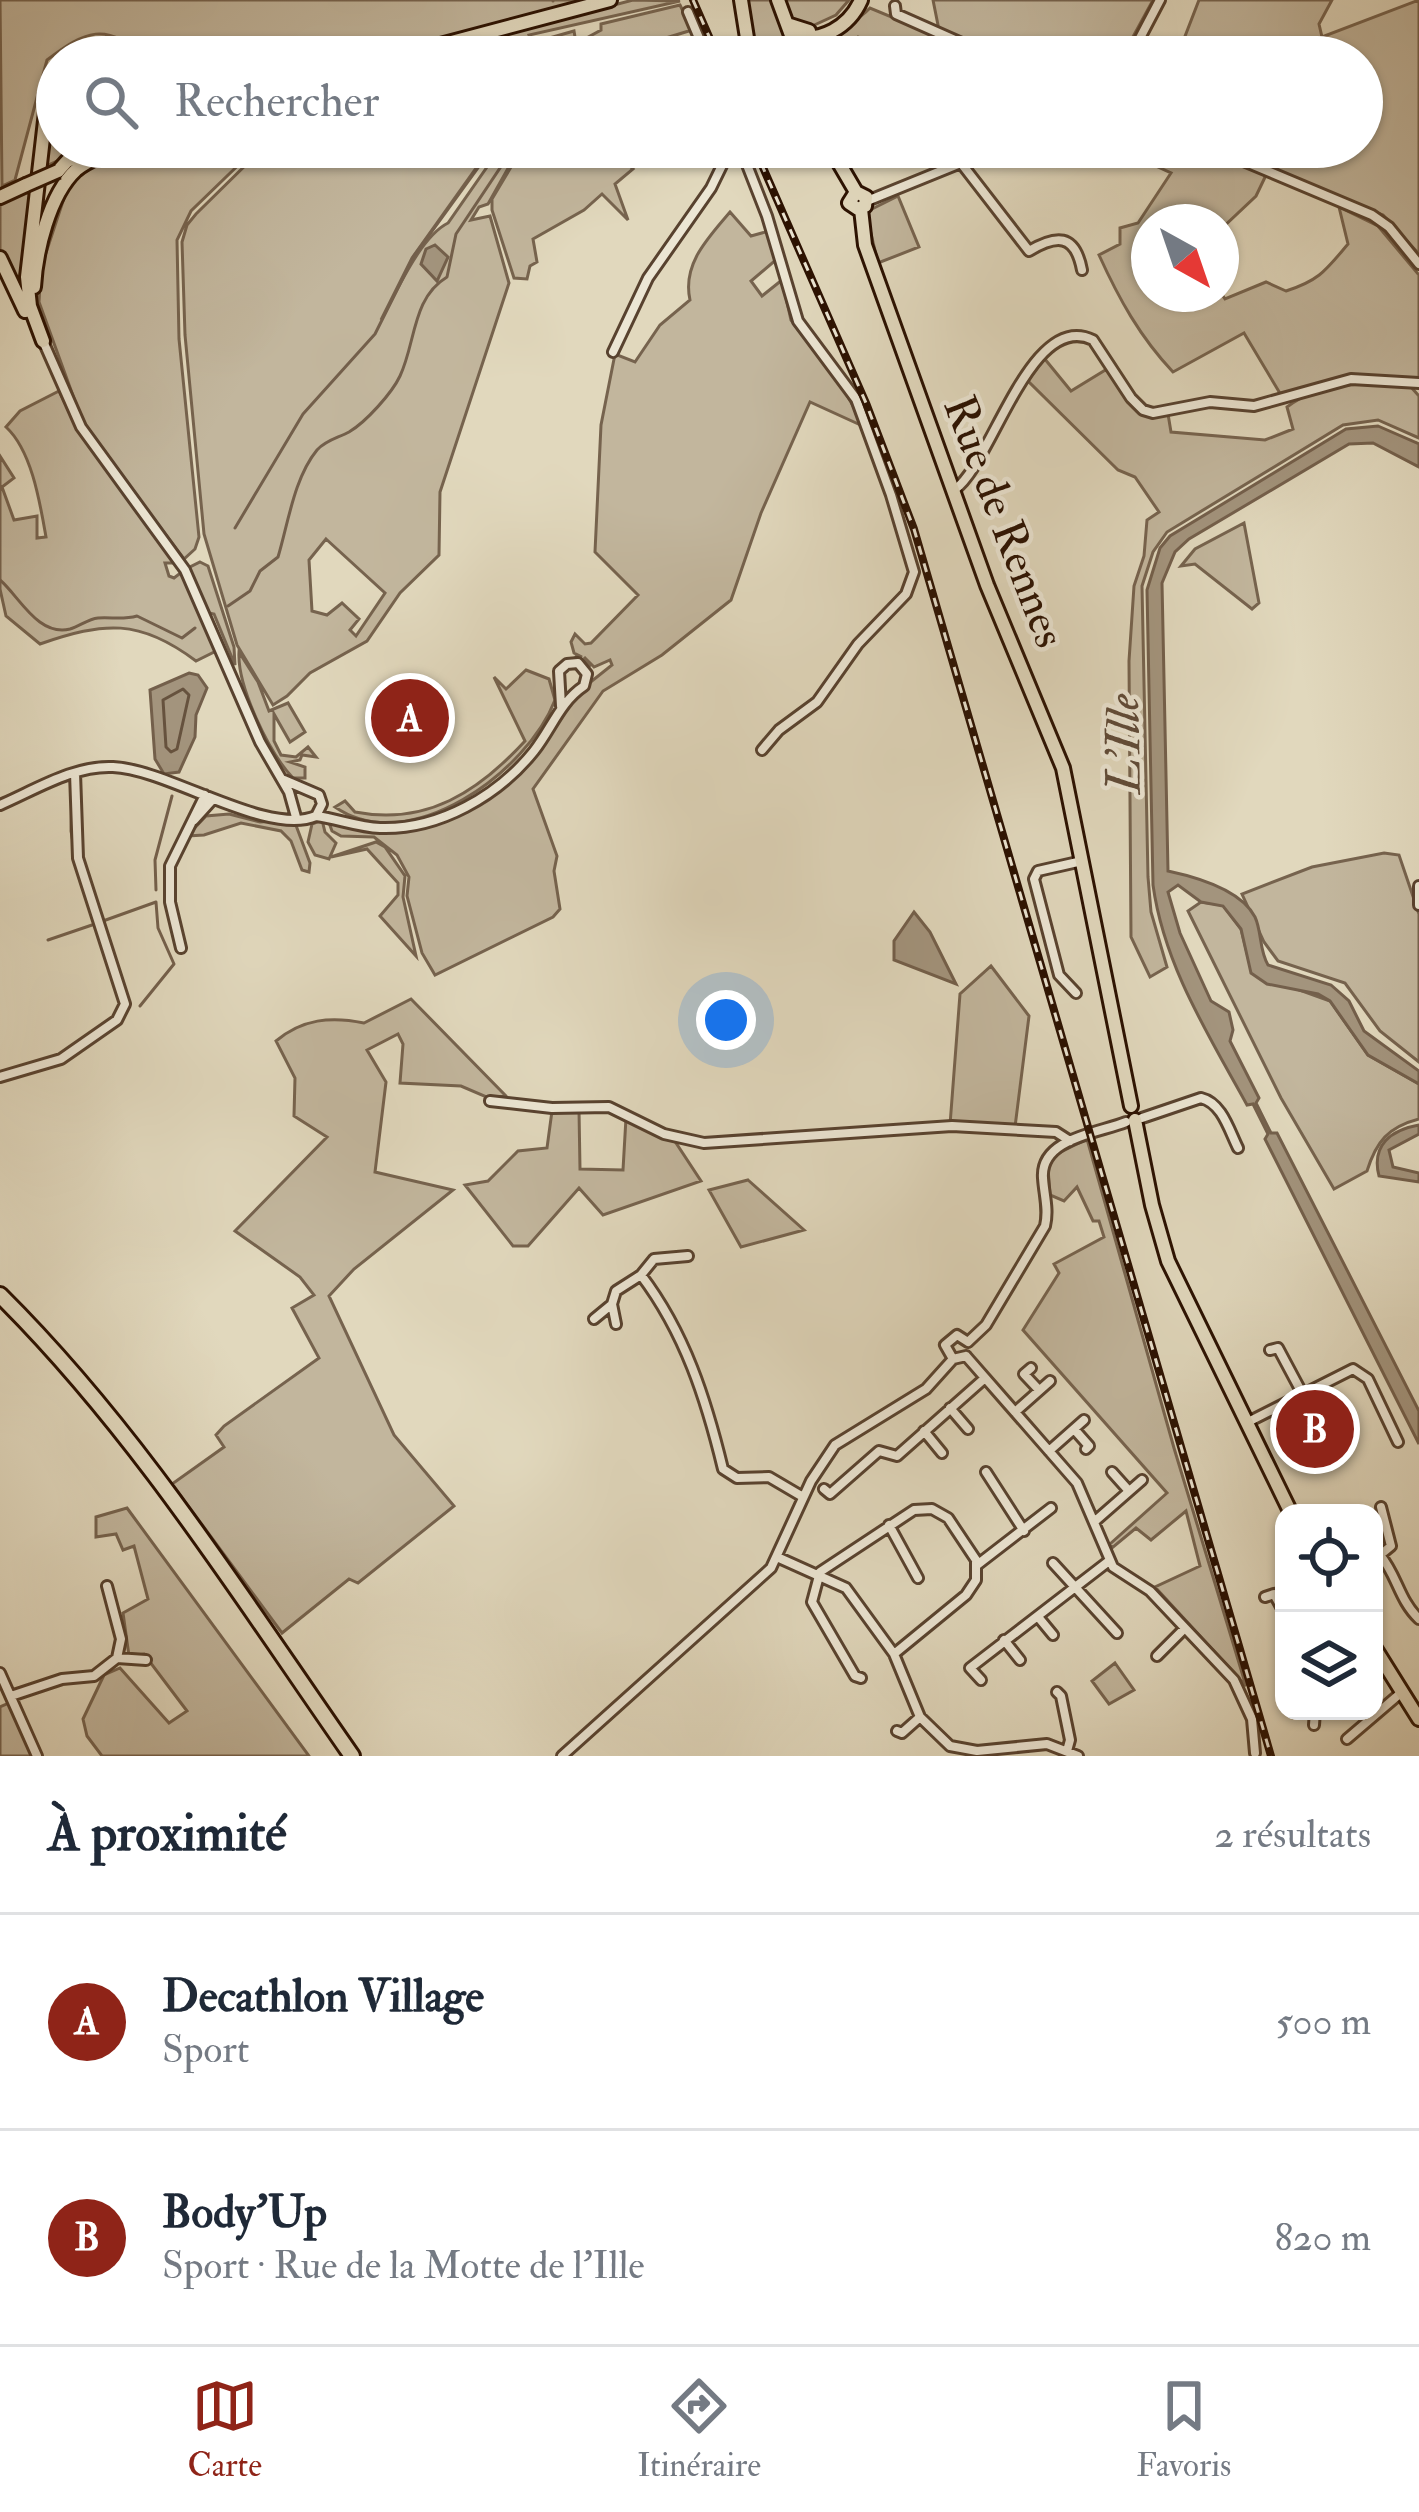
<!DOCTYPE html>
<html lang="fr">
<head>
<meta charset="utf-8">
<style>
  :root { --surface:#fff; --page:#f2f2f3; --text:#1f2937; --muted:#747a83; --line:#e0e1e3; --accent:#8f2418 }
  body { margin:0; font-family:"IM FELL Double Pica",serif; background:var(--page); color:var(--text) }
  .controls { position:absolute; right:36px; bottom:36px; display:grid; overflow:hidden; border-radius:24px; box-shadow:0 3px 9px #0004 }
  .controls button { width:108px; height:108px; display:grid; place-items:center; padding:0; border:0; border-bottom:3px solid var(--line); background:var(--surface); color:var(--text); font:60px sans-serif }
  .compass { position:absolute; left:1131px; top:204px; width:108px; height:108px; border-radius:50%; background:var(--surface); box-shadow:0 3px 9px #0004; rotate:140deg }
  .you { position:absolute; left:726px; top:1020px; width:42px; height:42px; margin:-30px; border:9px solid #fff; border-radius:50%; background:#1a73e8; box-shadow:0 0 0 18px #1a73e833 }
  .badge { display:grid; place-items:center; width:78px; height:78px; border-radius:50%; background:var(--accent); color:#fff; font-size:39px; font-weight:700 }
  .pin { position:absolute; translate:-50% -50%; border:6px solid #fff; box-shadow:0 3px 12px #0006 }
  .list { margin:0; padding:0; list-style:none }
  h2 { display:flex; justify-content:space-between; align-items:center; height:156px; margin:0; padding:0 48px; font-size:51px }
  h2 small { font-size:39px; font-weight:400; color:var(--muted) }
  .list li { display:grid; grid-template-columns:78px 1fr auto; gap:36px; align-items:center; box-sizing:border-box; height:216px; padding:0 48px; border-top:3px solid var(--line) }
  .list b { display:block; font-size:45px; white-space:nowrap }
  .list p { margin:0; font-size:39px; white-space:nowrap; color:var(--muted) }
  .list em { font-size:39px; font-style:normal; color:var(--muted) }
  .icon { flex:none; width:66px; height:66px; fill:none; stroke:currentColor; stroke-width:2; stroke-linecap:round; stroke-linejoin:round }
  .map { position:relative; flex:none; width:1419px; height:1756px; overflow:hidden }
  .search { position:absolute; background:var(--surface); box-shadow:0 3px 9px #0004; left:36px; right:36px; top:36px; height:132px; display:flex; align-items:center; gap:30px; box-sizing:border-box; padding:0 42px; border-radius:66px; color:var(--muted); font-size:45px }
  .sheet { height:588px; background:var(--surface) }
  nav { display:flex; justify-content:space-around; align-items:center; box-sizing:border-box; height:168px; border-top:3px solid var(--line); background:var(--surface); font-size:33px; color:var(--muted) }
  nav a { display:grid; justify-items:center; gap:6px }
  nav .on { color:var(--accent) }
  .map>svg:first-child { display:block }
</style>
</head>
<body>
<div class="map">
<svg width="1419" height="1756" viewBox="0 0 1419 1756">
  <rect width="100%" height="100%" fill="#e1d8bd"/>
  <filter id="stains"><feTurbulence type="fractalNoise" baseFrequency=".00167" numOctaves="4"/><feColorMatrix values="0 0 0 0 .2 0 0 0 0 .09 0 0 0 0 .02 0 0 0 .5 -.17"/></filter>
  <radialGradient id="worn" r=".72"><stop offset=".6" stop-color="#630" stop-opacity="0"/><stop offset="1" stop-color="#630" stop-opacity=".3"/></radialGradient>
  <!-- green -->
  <path fill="#c2b69d" stroke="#76634e" stroke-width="3" fill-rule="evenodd" d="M0,0h588l-213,57h-230c-39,-36 -60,-26 -98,3l-32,120 -13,6z
    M633,0l47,1 -151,34 3,8 42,-12 1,6 -16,11 3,9h-145z
    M747,0h24l21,57h-37z
    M785,0h64l-13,15 -26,12 -16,-4z
    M933,0h220l-31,57h-216l-48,-20 -21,20h-22c10,-21 39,-32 55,-49l60,25 8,-8z
    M1199,0h133l-13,24 3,13 97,-37v254l-36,-39 -115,-44 -12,25 -35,33v-7h-72v72l72,-1 4,6 41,-17 20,9c34,-11 40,-21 62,-47l-9,-37 39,19 41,49v106l-67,-6 -71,20 -37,-62 -71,39c-33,-35 -54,-73 -74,-117l21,-11v-16l18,-5 33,-50 -57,-26h86l43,18 5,-8 -22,-10h136v-90h-185z
    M680,5l12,25 -26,8 -2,19h-41l-11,-9 -15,9h-27l9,-15 22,-12v-6z
    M57,92v55h31l-42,19z
    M131,147h126l-66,64 -14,29 2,99 20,198 -4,12 -11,10 -100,-133 -45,-124 2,-34 26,-79 15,-19 20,-12 21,-3z
    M264,147h227l-79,111 -31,62c15,-27 39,-83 67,-97l53,-76h19l-32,57 -9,3 -8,13 19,-4 19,67 -69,209 -1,63 -39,38 -33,48 -57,32 -23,23 -14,9 -36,-60 -33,-111 -19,-199 -3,-93 5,-17 9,-11zM326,539l59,54 -29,43 -6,-6 9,-11 -17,-16 -15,12 -15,-4 -3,-51z
    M523,147h112l-13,12 11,10 -18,15 13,36 -26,-26 -18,16 -51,29 4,23 -7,4 -3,13 -13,-1 -22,-68v-11z
    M32,189l-10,104 -22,-40v-51z
    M898,196l21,51 -41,16 -11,-46 3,-7z
    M730,212l21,24 18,-5 8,28 -26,22 11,15 20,-16 9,40 53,70 21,37 -55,-25 -49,111 -30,87 -69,55 -59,36 -70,98 24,67 -3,15 6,38 -7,8 -118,58 -13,-22 -15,-57 2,-19 -12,-22 -23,-18 -33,-1 -9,-5 -4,-11 15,5 73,2 88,-41 64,-86 44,-35 -2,-5 -16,7 -10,-10 7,9 -16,-10 7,1 -8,-4 -3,-11 4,-8 10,10 6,-1 47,-48 -43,-43 6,-127 14,-71 20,8 25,-37 30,-25c-8,-36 18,-62 40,-88z
    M1044,358l27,33 36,-22 32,43 29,2 3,18 94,8 28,-11 -6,-22c35,-27 81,-24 123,-21l9,10v42l-41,-18 -35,5 -176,107 -14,20 -11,34 6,291 3,35 16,55 -17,10 -19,-40 -2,-276 5,-75 10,-30 3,-36 12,-8 -24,-35 -17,-7 -90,-89z
    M59,391c29,64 83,111 117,172h-11l4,13 5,2 9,-7 35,79 -22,11c-57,-43 -92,-39 -156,-17l-34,-28 -6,-27v-133l14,22 -12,9 12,33 23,-4v22l9,-1c-6,-34 -14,-86 -40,-110l14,-16z
    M1244,523l15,80 -7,6 -57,-45 -14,2 14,-17z
    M200,562l8,4 26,81 1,18 -21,-51 -5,-1 -21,-45z
    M239,652l19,30 11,29 19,-8 17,29 -15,10 -16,-28v27l7,14 15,2 12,-10 8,10 -14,-2 -2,5 -10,2 15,5v11h-12c-24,-25 -56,-92 -54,-126z
    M526,670l23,9 6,21c-27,71 -145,159 -220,107l10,-6 10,11c72,14 124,-21 170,-71l-31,-64 12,12z
    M229,814l31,8 34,-2 16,43 -1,9 -7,-2 -11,-29 -10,-10 -40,-8 -37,12 -17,1 19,-20z
    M322,820l3,12 11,11 -7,16 -14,-4 -7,-13 4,-18z
    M376,842l9,5 20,29 -2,21 13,59 -36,-40 18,-21v-12l-31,-34 -36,8z
    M1384,853l15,2 20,59v148l-39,-31 -35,-48 -67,-22 -14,-19 -22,-48 70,-27z
    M1201,902l22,3 18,24 11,44 78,28 38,54 51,29v35c-31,8 -43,23 -52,52l-33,18 -53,-91 -93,-187z
    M991,966l38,50 -14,111 -65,-2 10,-131z
    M411,999l94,96 -14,4 -30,-13 -61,-3 3,-39 -5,-10 -31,16 19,32 -11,90 78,18 -99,79 -25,27 65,139 60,71 -96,77 -9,-4 -67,54 -110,-149 52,-37 -8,-12 8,-9 95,-68 -27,-50 22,-13 -14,-18 -65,-46 92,-94 -33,-21 1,-38 -19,-37c26,-22 55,-25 88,-18z
    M579,1110l1,59 43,1 3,-52 48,22 27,41 -98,34 -24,-27 -51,58h-15l-48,-61 23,-4 30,-30 29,-3 5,-37z
    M1087,1139l87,309 72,238 -91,-99 45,-21 -14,-55 -35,29 -15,-12 -24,20 -2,-4 57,-51 -144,-163 36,-57 -5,-9 50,-27 -5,-16h-6l-16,-34 -13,14 -14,-6 -2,-27 5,-12z
    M748,1180l56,50 -63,17 -32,-57z
    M127,1508l182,248h-207l-15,-20 -4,-17 21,-44 16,-7 49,55 18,-12 -43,-57 -15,2 -6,-43 25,-14 -14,-53 -11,4 -7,-16 -20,3v-20z
    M1115,1663l19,27 -25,14 -17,-23z
    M9,1703l23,53h-32v-49z"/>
  <!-- water -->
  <path fill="#a3947d" stroke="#735f4b" stroke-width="3" d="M435,245l13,12 -11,24 -16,-17 5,-15z
    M1378,426l41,18v23l-46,-24 -24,1 -160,95 -14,13 -13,31 6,288c28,6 73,19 87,46 7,15 4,33 13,48l63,20 18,16 15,30 55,40v13l-51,-29 -38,-54 -12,-7 -51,-10 -16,-11 -10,-44 -18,-23 -22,-4 -23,-17 -10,7 12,41 31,68 18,11 4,18 -3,11 29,57 -3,5 15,30h6l142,278v33l-154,-305 3,-5 -15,-30 -6,1c-39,-71 -83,-140 -94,-220l-6,-295 13,-42 10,-12 176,-107z
    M189,673l9,2 9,13 -11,27 -1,22 -16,35 -15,2 -9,-15 -5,-69z
    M914,912l16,20 26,52 -62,-24v-19z
    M1419,1125v9l-30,16 4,17 26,6v9l-40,-6c-8,-31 12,-46 40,-51z"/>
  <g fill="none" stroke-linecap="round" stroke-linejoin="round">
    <!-- shore -->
    <path stroke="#66523e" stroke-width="3" d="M183,689l6,6 -12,54 -6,3 -5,-5 -3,-47z"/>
    <!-- stream -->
    <path stroke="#735f4b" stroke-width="3" d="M553,0v1
      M552,39l4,18
      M235,528l68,-114 72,-80 39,-78 79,-109
      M0,580c19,16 38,57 70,49 10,-3 18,-10 28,-11 14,-1 25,2 39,-2l45,22 13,-10
      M228,606l22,-15 10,-20 18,-14c10,-33 16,-79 39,-107 9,-10 21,-12 32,-18 17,-10 43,-39 51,-56 16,-34 12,-78 47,-99l9,-43 58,-87
      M139,775l26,10
      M72,792l-1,39 8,45
      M35,793l27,-12
      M156,890l-1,-30 17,-64
      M103,921l53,-19 2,26 16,36 -34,42
      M48,940l44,-15
      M87,1046l31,-22
      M46,1068l15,-5"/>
    <!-- minor casing -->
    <g stroke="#58422f" stroke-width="14">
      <path id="minor" d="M895,6l1,8 97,43
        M688,12l19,45
        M1130,57l30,-57
        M740,147l27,69 31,105 58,78 35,96 23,77 -8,22 -48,50 -41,58 -38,28 -17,20
        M1210,147l162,68 17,12 30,37
        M961,163l68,88c27,-16 46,-18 53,19
        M867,201l133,-54
        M43,341l38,86 104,143 75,172 29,50 7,25
        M613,352l35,-74 63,-90 20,-41
        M954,490c38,-25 76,-181 139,-150l38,58 12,12 10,3 57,-11 44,4 97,-27 68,4
        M0,805c35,-15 74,-40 113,-38 55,2 154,70 203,49l6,-12 -3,-9 -35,-15
        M316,816c22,3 42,11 64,12 59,2 118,-32 154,-77 18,-23 26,-49 50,-65l3,-12 -9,-11 -11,1 -8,7 2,35
        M194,820l19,-21
        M1419,886v19
        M181,948l-11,-46v-36l35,-71
        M1076,993l-17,-18 -25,-96 4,-8 44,-10
        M0,1077l61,-18 56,-39 8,-16 -47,-146 -3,-85
        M490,1101l62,7 57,-1 55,27 40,9 248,-17 104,6 14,9
        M1142,1118l59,-20c21,5 28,32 37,50
        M641,1275c44,58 65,124 82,194l14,9 32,-1 34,20
        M594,1319l17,-14
        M616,1324l-4,-20 4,-13 25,-16 13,-16 34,-3
        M968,1342l18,-17 59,-99c4,-17 -1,-31 -2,-48 -3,-40 56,-45 83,-56
        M1270,1350l8,-2 24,45
        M966,1356l111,127 36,84 37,24 84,89 18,39 3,34
        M966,1356l-13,3 -8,-14 12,-10 11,7
        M1031,1368l-7,6 15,16
        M950,1408l18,21
        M1015,1412l35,-31
        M1248,1422l105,-53 15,10 30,63
        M1074,1429l15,17 -3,3
        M924,1431l18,22
        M1049,1451l35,-31
        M986,1472l38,59
        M1112,1472l17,19
        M824,1489l6,5 49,-43 18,5 88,-78
        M1381,1507l10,39 -11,9c17,20 19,45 39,64
        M1094,1522l48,-42
        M889,1525l29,53
        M777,1557l69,31 48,66 26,63 30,29 27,5 70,-7 31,12
        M1053,1563l64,70
        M977,1565l74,-57
        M1265,1597l9,-3 10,18
        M1039,1618l14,17
        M1004,1640l16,20
        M1157,1656l28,-28
        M117,1658l29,2
        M0,1673l37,83
        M861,1678l-6,-2 -43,-74 8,-30 94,-62 18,-1 16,9 28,42v20l-10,15 -72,59
        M981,1680l-11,-12 139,-107
        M1057,1692l4,4 9,44 -3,11
        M11,1696l51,-17 32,-3 23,-18 4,-19 -14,-53
        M1314,1725l1,-14
        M897,1731l5,2 18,-16
        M1347,1739l55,-47
        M562,1756l209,-188 40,-87 24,-36 91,-56 27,-30"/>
    </g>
    <!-- major casing -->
    <g stroke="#2a1000" stroke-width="18">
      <path id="major" d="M741,0l9,57
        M778,0l21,57
        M787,24l22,7
        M792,36c29,7 57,-9 69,-36
        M72,57l15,-4 20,4
        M395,57l215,-57
        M808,57l11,-19
        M832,151l24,41 10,5 -1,9 -7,3 -9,-6 7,-11
        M58,171l9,-10 30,-14
        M0,197l26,-12
        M861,209l4,36 122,340 76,183 68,338
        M0,258l25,53
        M34,287c2,-35 15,-92 42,-117 12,-10 28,-15 42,-23
        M43,341l-13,-35 -3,-29 22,-191 8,-17
        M1135,1120l17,85 16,56 123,252
        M1374,1647l45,72"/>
    </g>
    <!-- highway casing -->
    <g stroke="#2a1000" stroke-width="20">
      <path id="highway" d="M0,1295c138,137 241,302 352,461"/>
    </g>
    <!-- minor -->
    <use href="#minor" stroke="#ece6d4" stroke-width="8"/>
    <!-- major -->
    <use href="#major" stroke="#e1d8bd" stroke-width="12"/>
    <!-- highway -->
    <use href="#highway" stroke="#e1d8bd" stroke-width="14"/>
    <!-- rail casing -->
    <g stroke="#2a1000" stroke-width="8">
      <path id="rail" d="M693,0l25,57
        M754,147l112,256 48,126 357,1227"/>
    </g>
    <!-- rail -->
    <use href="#rail" stroke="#ece6d4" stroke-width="3" stroke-dasharray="9" stroke-linecap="butt"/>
    <!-- major-bridge casing -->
    <g stroke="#2a1000" stroke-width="18" stroke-linecap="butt">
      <path id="major-bridge" d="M26,185l32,-14"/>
    </g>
    <!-- major-bridge -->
    <use href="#major-bridge" stroke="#e1d8bd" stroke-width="12"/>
  </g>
  <g text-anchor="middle" stroke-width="9" stroke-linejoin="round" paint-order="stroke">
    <!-- street labels -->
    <g font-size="45" fill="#2a1000" stroke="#ece6d4">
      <text transform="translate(1006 521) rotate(69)" y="16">Rue de Rennes</text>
    </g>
    <!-- water labels -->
    <g font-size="48" font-style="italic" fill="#604b38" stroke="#ece6d4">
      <text transform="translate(1122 744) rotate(-91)" y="17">L'Ille</text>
    </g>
  </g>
  <rect width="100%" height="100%" filter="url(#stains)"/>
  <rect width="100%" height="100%" fill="url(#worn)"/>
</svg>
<div class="controls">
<button><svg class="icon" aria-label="locate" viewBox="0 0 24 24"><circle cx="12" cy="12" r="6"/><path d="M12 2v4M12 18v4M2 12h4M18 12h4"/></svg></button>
<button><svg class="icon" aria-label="layers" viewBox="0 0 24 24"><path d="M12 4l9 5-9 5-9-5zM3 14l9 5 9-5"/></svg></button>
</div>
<svg class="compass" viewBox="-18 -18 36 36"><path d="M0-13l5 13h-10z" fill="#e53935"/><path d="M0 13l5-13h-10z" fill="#747a83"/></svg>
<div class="you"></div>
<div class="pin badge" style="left:410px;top:718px">A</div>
<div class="pin badge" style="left:1315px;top:1429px">B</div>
<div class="search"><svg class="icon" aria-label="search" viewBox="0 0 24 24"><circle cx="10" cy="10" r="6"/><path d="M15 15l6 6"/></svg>Rechercher</div>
</div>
<section class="sheet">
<h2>À proximité<small>2 résultats</small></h2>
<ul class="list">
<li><span class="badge">A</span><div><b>Decathlon Village</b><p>Sport</p></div><em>500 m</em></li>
<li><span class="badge">B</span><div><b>Body'Up</b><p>Sport · Rue de la Motte de l'Ille</p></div><em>820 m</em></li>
</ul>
</section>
<nav>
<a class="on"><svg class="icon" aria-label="map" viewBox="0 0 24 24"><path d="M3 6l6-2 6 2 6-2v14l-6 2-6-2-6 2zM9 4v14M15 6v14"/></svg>Carte</a>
<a><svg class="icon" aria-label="directions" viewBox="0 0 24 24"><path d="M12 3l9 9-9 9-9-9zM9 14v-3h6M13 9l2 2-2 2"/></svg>Itinéraire</a>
<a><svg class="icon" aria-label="saved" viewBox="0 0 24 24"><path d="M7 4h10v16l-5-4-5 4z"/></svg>Favoris</a>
</nav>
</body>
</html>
